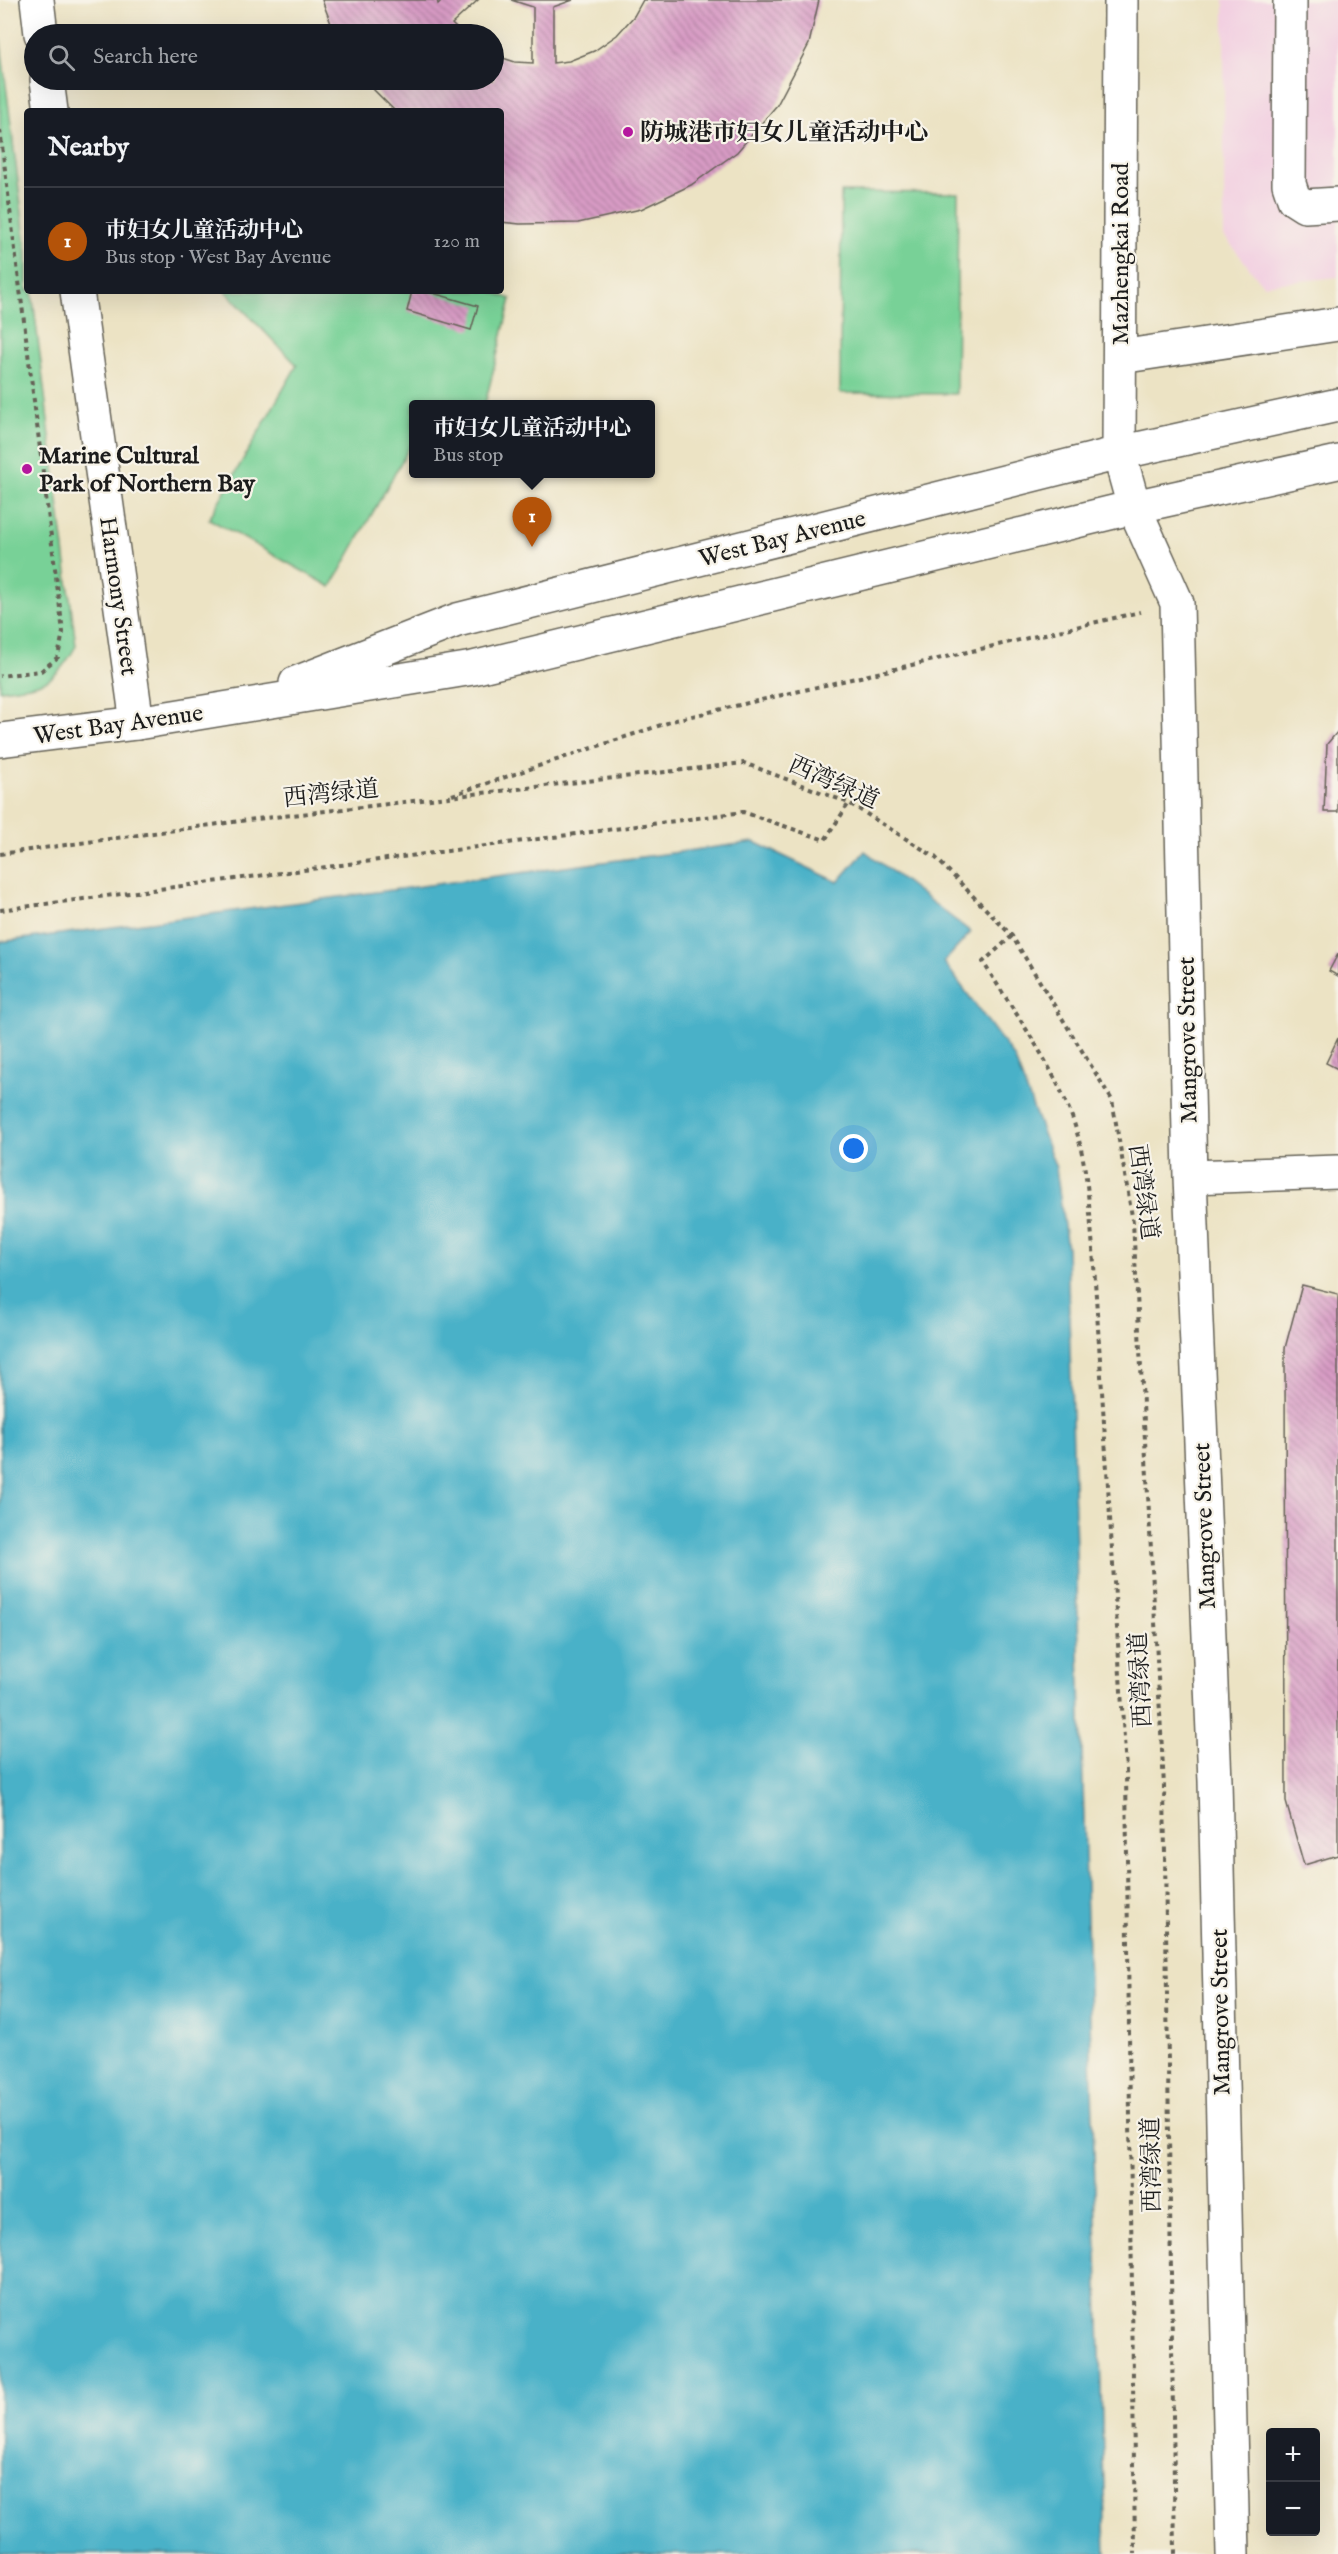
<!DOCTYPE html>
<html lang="en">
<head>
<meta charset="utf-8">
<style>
  :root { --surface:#171b24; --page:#242831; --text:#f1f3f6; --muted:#9ea1a6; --line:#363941; --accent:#b45309 }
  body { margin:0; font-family:"IM FELL English","Noto Serif SC",serif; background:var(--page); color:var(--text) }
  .controls { position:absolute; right:18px; bottom:18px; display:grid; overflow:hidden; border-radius:6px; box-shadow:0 6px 24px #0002 }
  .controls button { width:54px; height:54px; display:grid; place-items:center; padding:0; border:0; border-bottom:2px solid var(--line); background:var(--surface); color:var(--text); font:30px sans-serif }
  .you { position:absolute; left:854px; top:1149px; width:21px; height:21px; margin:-15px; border:4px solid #fff; border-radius:50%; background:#1a73e8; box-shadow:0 0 0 9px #1a73e833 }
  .badge { display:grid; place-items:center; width:39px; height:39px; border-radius:50%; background:var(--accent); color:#fff; font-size:20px; font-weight:700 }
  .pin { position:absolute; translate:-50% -50px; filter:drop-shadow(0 2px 3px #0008) }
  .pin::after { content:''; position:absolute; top:32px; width:21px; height:18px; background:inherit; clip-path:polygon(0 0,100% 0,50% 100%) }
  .popup { position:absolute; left:409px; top:400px; width:246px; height:78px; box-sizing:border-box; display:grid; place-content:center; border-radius:6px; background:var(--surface); filter:drop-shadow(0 2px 4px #0005); font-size:20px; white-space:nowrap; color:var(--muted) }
  .popup b { font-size:22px; color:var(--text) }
  .popup::after { content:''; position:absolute; left:50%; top:100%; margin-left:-12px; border:12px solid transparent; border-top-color:var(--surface) }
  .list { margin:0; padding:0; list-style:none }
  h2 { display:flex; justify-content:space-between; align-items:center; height:78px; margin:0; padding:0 24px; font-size:26px }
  h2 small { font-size:20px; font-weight:400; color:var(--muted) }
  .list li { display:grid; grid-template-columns:39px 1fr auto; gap:18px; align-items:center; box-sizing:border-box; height:108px; padding:0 24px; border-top:2px solid var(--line) }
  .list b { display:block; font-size:22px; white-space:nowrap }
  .list p { margin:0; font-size:20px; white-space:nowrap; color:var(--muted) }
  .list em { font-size:20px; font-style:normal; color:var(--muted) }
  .icon { flex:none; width:33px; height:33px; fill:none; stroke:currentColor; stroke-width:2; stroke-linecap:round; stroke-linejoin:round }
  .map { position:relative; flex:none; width:1338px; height:2554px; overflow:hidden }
  .search { position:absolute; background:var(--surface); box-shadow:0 6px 24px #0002; left:24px; top:24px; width:480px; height:66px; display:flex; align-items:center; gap:15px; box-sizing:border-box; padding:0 21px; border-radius:33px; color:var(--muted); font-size:22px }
  .panel { position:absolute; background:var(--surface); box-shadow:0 6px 24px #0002; left:24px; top:108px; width:480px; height:186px; border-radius:6px }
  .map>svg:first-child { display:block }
</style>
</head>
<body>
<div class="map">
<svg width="1338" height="2554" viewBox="0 0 1338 2554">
  <defs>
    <pattern id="building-back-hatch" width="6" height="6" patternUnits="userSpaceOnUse" patternTransform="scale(1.5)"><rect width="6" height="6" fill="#d89bc5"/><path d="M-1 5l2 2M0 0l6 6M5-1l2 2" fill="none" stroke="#ae7e9f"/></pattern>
  </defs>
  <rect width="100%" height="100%" fill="#f7f3e8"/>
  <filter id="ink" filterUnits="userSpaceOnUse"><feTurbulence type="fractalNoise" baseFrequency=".0167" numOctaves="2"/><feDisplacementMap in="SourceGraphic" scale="12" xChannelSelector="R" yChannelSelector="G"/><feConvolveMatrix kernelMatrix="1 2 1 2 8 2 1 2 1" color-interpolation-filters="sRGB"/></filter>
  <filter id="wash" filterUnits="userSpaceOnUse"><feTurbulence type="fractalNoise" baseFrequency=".008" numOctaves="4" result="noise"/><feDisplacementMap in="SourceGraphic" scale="24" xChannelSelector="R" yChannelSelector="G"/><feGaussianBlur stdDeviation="1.35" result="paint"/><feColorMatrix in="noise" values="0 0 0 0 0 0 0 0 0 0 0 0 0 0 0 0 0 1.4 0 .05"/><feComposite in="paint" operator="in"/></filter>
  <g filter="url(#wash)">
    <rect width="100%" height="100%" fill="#ece3c4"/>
    <!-- built -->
    <path fill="#f2cfe1" d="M1224,0h114v277l-75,8 -39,-49z"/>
    <!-- green -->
    <path fill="#78d197" stroke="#4a765a" stroke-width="1.5" d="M0,37l27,216v38h5l44,355c-23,41 -33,38 -76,44z
      M841,192l117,1 -2,201 -116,-1z
      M225,291h265l21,8 -26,105h-71l-1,37 -82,146 -122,-68 88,-154z"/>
    <!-- water -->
    <path fill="#49b1c8" stroke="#326672" stroke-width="1.5" d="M754,842l84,40 27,-31 106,81 -27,30 70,95 42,111 11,80 39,1306h-1106v-1612z"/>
    <g id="blocks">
      <!-- building -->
      <path fill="url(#building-back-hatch)" d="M322,0h115l1,4 4,-4h36l-26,24 10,10h-127z
        M511,0h62l-20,7v56l16,-2 25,-10 23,-16 17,-19 9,-16h176l-10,44 -32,61 -40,47 -46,33 -50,24 -63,14 -58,1 -19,-2v-111h-106l-31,-31h130v-25l21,7 18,1v-56z
        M412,291h14l52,15 -7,24 -64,-19z
        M1338,731v81h-14l3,-68z
        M1338,954v22l-9,-5z
        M1338,1038v31l-12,-6z
        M1302,1285l36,9v561l-34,10 -18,-63 -1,-454z"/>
    </g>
  </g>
  <g filter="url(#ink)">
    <use href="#blocks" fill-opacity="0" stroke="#656257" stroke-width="1.5"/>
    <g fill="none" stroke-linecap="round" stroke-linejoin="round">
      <!-- minor casing -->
      <g stroke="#656257" stroke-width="36">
        <path id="minor" d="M37,0l4,34
          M1290,0l-1,184 5,15 11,7 33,-2
          M47,80l4,31
          M77,291l60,432
          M1134,507l43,96 13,574 25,604 18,773
          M1190,1177l148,-5"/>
      </g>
      <!-- major casing -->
      <g stroke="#656257" stroke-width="36">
        <path id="major" d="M1121,0l-2,453 15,54
          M1120,357l218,-33
          M296,683l161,-63 662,-167 219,-48
          M0,740l137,-17 336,-55 661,-161 204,-45"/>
      </g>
      <!-- path -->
      <path stroke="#656257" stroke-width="4" stroke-dasharray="4.5 4.5" stroke-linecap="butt" d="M0,130l63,502 -5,25 -17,14 -41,5
        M452,795l227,-76 461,-107
        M0,854l248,-34 496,-57 105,40 86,54 77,79 100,164 21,122 31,564 11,768
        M0,910l743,-98 82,28 24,-37
        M1012,936l-29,26c30,48 69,101 89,155 15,42 17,88 21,132l33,521 9,784"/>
      <!-- minor -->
      <use href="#minor" stroke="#fff" stroke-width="33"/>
      <!-- major -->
      <use href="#major" stroke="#fff" stroke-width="33"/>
    </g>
  </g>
  <!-- markers -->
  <g fill="#b5179e" stroke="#f7f3e8" stroke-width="2">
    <circle cx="628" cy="132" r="6"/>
    <circle cx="27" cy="469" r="6"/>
  </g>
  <g text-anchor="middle" stroke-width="4.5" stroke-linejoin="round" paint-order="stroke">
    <!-- poi labels -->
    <g font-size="24" font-weight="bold" fill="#1c1c1c" stroke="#f7f3e8" text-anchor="start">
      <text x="640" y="140">防城港市妇女儿童活动中心</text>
      <text x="39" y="463">Marine Cultural<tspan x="39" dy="28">Park of Northern Bay</tspan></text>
    </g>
    <!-- street labels -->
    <g font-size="24" fill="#1c1c1c" stroke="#f7f3e8">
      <text transform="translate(1120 254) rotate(-90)" y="8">Mazhengkai Road</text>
      <text transform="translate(782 538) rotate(-14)" y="8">West Bay Avenue</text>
      <text transform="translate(119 596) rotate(82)" y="8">Harmony Street</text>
      <text transform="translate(118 724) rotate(-8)" y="8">West Bay Avenue</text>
      <text transform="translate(834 782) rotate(24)" y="8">西湾绿道</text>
      <text transform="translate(331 793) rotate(-6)" y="8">西湾绿道</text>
      <text transform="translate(1187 1040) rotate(-91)" y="8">Mangrove Street</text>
      <text transform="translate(1144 1192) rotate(82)" y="8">西湾绿道</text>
      <text transform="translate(1204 1526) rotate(-92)" y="8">Mangrove Street</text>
      <text transform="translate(1140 1680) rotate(-93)" y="8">西湾绿道</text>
      <text transform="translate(1220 2012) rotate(-91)" y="8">Mangrove Street</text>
      <text transform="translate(1151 2165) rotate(-91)" y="8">西湾绿道</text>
    </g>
  </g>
</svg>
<div class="controls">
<button>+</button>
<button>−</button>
</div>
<div class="you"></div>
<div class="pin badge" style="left:532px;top:547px">1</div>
<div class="popup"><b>巿妇女儿童活动中心</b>Bus stop</div>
<div class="search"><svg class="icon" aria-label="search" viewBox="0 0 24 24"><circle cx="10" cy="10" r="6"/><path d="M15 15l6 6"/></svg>Search here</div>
<section class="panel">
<h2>Nearby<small></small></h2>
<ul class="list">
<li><span class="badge">1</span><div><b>巿妇女儿童活动中心</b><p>Bus stop · West Bay Avenue</p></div><em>120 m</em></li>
</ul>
</section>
</div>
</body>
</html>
